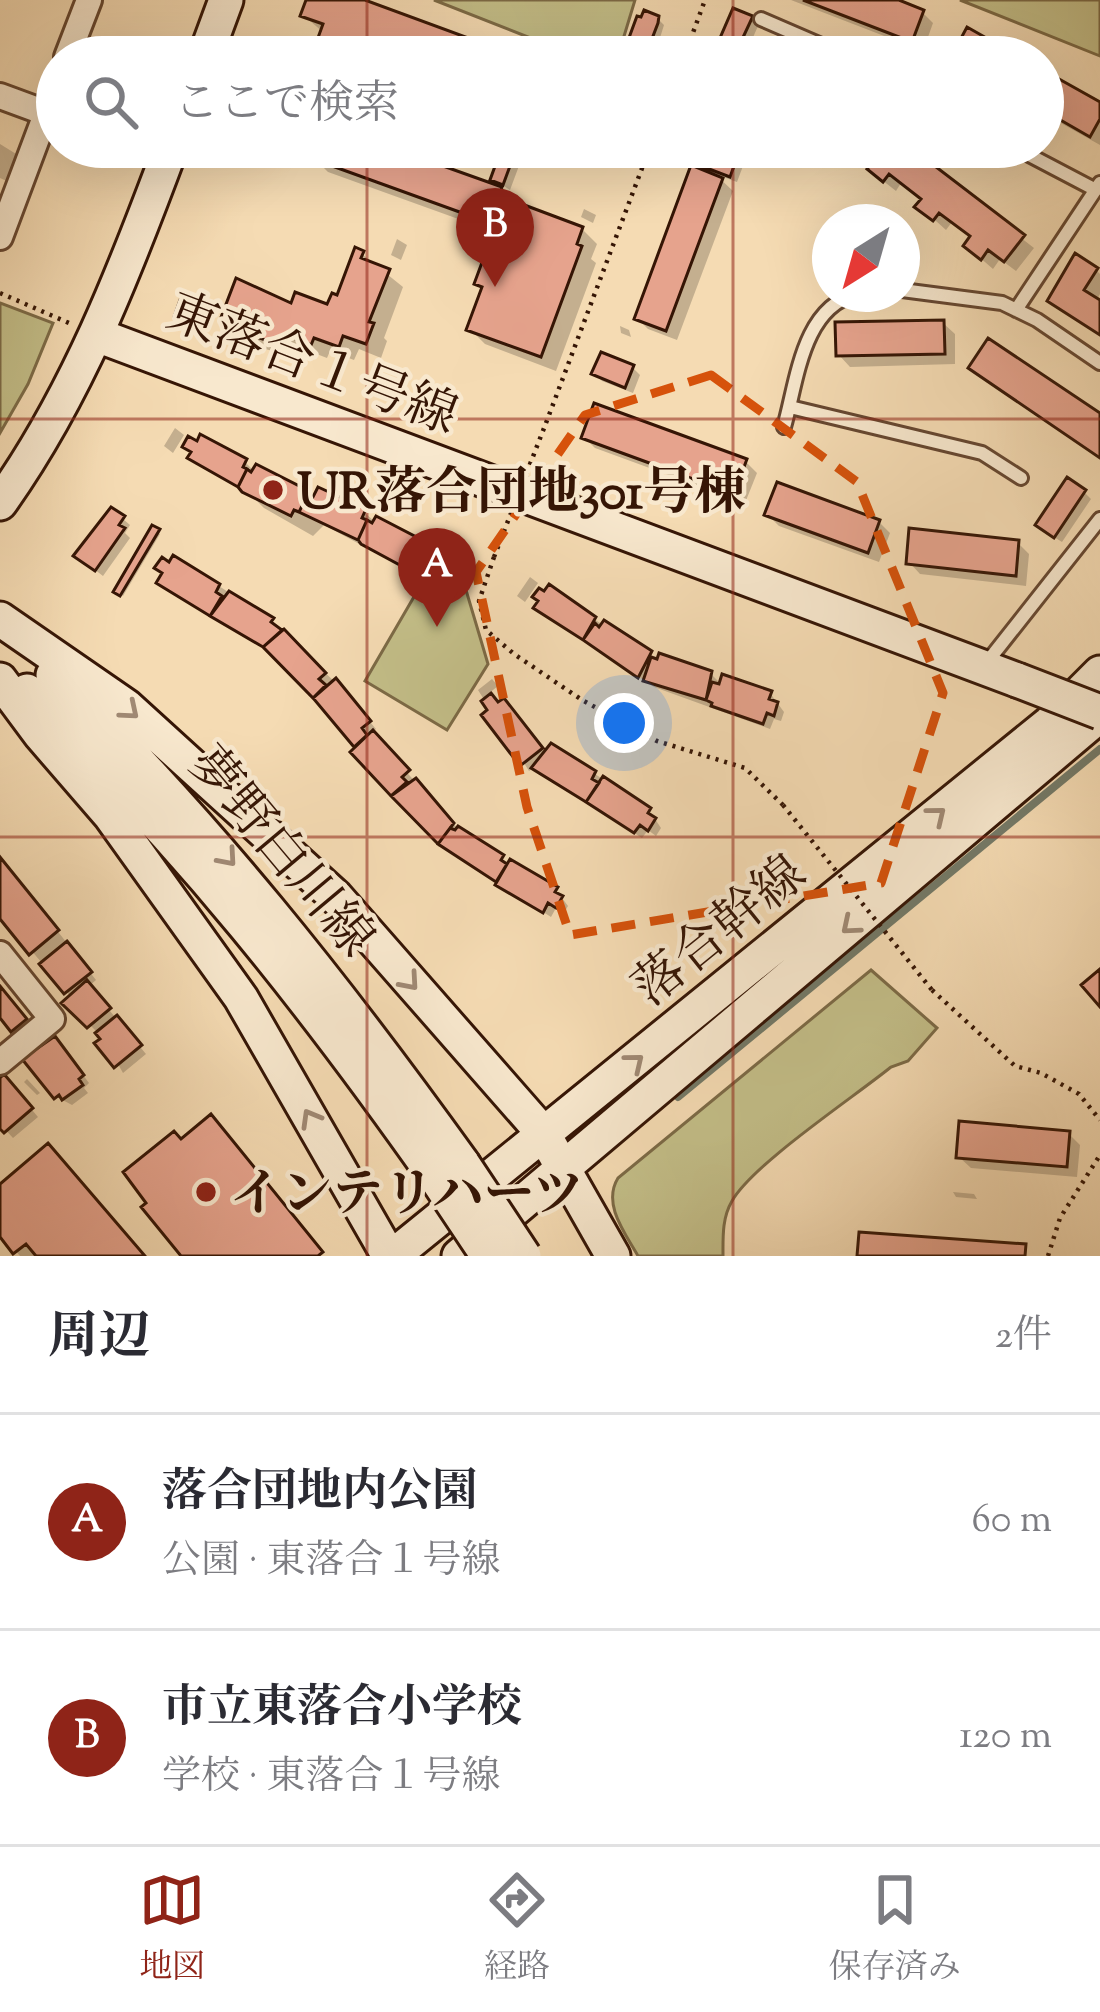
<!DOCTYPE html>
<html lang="ja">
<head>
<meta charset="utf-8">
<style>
  :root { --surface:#fff; --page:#f7f7f7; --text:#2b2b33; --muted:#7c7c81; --line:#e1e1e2; --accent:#8f2418 }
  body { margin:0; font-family:"Sorts Mill Goudy","Noto Serif JP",serif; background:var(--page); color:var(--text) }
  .compass { position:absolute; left:812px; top:204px; width:108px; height:108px; border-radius:50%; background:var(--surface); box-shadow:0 12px 48px #0002; rotate:217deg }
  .you { position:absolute; left:624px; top:723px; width:42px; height:42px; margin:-30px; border:9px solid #fff; border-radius:50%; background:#1a73e8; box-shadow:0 0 0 18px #1a73e833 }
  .badge { display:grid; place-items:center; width:78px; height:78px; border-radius:50%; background:var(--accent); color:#fff; font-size:39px; font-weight:700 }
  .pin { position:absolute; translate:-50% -99px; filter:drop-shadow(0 3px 6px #0008) }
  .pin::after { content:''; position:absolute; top:63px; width:42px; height:36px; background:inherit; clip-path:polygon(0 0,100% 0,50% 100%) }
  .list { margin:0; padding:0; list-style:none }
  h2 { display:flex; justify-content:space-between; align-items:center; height:156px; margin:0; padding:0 48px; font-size:51px }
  h2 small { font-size:39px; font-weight:400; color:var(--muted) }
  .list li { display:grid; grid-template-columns:78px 1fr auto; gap:36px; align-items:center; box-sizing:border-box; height:216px; padding:0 48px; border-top:3px solid var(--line) }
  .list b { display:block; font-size:45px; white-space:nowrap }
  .list p { margin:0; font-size:39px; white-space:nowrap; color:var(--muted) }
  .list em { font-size:39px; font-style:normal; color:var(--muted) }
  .icon { flex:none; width:66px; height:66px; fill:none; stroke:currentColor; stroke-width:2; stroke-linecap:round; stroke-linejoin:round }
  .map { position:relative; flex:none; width:1100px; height:1256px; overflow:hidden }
  .search { position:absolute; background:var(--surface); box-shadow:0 12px 48px #0002; left:36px; right:36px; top:36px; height:132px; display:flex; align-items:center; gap:30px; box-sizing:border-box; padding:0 42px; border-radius:66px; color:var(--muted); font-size:45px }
  .sheet { height:588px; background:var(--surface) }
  nav { display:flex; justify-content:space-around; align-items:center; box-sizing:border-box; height:168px; border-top:3px solid var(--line); background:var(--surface); font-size:33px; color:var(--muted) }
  nav a { display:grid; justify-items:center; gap:6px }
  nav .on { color:var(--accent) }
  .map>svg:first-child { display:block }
</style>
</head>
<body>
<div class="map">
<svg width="1100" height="1256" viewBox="0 0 1100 1256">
  <rect width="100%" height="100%" fill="#f5dbb3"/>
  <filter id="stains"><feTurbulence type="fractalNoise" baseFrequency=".00167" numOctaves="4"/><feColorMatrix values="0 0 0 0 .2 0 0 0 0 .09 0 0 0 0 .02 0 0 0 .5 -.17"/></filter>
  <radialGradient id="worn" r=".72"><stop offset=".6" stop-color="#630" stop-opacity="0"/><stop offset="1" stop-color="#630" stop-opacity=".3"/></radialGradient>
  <!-- green -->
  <path fill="#c3be88" stroke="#7c6a46" stroke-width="3" d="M434,0h201l-17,56 -46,-17 -6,13z
    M960,0h140v56z
    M0,303l53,20 -25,61 -28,49z
    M429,571l37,19 22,74 -41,66 -82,-49z
    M871,970l66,58 -29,33 -17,6c-37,30 -138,97 -159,134 -10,17 -9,36 -9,55h-85c-13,-23 -36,-52 -20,-78z"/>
  <!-- shadow -->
  <path fill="#0003" d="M309,0h48l154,57h-121l-10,-4 -1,4h-65l9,-25 -20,-17z
    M791,0h100l31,12 11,11 -10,28z
    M657,18l7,7 -10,32h-24l-3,-4z
    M751,19l7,7 -11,25 -24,-14z
    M1043,73l57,32v40l-57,-32z
    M0,144l21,13 -10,26 -11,-5z
    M316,147h66l118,43 20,19 62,20 15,15 -6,15 5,4 -40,108 -71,-27 -15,-15 14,-39 -7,-6 10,-27 -18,-16 6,-16 -147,-53 -15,-15z
    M505,147h21l-16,43 -17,-11z
    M681,147l68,3 -12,32 -22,-8 18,17 -56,149 -29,-11 -11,-11 57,-152 -16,-11z
    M862,147h43l129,101 -18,23 -16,-12 -7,10 -15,-13 -5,-18 -21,-16 -6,8 -20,-18 -2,-12 -23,-17 -5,8 -14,-11 -7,-17z
    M584,209l12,6 -3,8 -12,-6z
    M397,239l10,6 -6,15 -10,-5z
    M362,254l41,33 -19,51 3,3 -6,17 -22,-9 -5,11 -24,-9 -3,7 -26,-10 -4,10 -42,-12 -31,-27 68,-12 37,1z
    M1096,270l4,4v20l-4,7 4,3v32l-50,-36z
    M943,323l12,11v30l-105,3 -11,-12z
    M620,326l9,4 2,7 -10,-4z
    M633,368l7,7 -7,18 -31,-12 -7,-7z
    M175,428l9,7 -11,18 -9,-7z
    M584,437l161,24 12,12 -12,30 -150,-55z
    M190,457l55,5 10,10 55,27 54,13 12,11 47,21 11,17 -4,7 -7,-4 -6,11 -93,-50 -11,11 -49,-28 -17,-17z
    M1084,492l7,7 -29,43 -16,-10z
    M768,515l111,7 11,11 -11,29 -100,-36z
    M103,517l20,2 7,6 -5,8 5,5 -27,38 -26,-20z
    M153,529l7,5 -37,62 -6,-5z
    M1018,543l11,11 -3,32 -106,-12 -11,-12z
    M530,577l8,6 -13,19 -8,-6z
    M219,586l53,35 70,68 34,40 -5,4 88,97 51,36 46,24 12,16 -4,7 -8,-5 -5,9 -102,-66 -95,-99 4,-5 -86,-95 -105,-63z
    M544,614l50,5 65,43 52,12 11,11 48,8 14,19 -3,9 -7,-2 -4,10 -116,-42z
    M492,679l6,7 -10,8 11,11 11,4 37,47 48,18 54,36 12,18 -5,8 -8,-6 -6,8 -108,-71 -5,4 -51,-81z
    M0,858l96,122 -7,6 57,68 -23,19 -19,-34 -24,-24 -8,-17 -72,-84z
    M62,1047l27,36 -5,5 4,5 -16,12 -15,-8 -30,-37z
    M27,1079l13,14 -3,2 -13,-13z
    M0,1082l11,3 27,32 -25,21 -13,-14z
    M1068,1133l12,12 -3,32 -106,-9 -12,-11z
    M0,1188l143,68h-123l-20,-24z
    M953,1192l21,2 3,5 -21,-2z"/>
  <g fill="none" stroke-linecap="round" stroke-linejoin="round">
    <!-- stream -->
    <path stroke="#737967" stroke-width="8" d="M678,1097l422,-348"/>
  </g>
  <!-- building -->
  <path fill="#e6a38d" stroke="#351505" stroke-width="3" d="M306,0h59l155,57h-109l-46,-17 -6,17h-48l12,-33 -23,-8z
    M803,0h96l25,10 -12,32z
    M733,8l20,8 -14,30 -19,-8z
    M644,10l15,6 -1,7 -13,34h-13l-9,-3 14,-38 4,1z
    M967,27l53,30h-69z
    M1043,70l57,32v17l-10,18 -47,-27z
    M313,147h77l112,40 -12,36 -180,-65z
    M502,147h15l-14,38 -13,-5z
    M678,147h63l-11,30 -55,-21z
    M858,147h52l115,88 -21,27 -16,-12 -7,10 -18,-14 7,-10 -31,-23 -6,8 -19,-14 7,-8 -32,-25 -6,8 -16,-13 6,-7z
    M691,165l32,13 -57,153 -32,-12z
    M519,203l64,24 -6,17 5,2 -41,111 -75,-27 16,-43 -8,-3 13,-35 -21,-8 7,-21 20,8 3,-7 9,4 2,-8 6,3z
    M355,247l9,4 -3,7 29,11 -21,53 5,1 -8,21 -23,-8 -4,11 -25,-9 -3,7 -25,-10 -4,10 -46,-14 2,-4 -18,-7 16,-42 55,25 4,-11 32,12 5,-11 5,2z
    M1075,253l23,15 -14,22 16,10v35l-53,-34z
    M180,300l14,5 -2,6 9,4 -4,11 -23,-9z
    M944,320l1,34 -109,2 -1,-34z
    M988,338l112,75v45l-132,-90z
    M601,352l33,13 -9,23 -34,-14z
    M594,403l153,56 -13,35 -153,-56z
    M200,434l47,25 -4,8 4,2 -9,18 -51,-29 4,-6 -9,-5 6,-11 9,5z
    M256,464l49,25 3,5 -9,18 -5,-2 -3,6 -49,-24 -4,-5 9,-18 4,3z
    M1067,477l19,13 -32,48 -19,-13z
    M777,482l103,38 -12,33 -104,-38z
    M318,487l48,22 -4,9 5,2 -9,20 -59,-28 9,-18 5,3z
    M111,507l14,9 -6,9 6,3 -30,43 -22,-15z
    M376,516l48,25 -3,7 8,3 -6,12 -8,-3 -6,10 -48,-26 -3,-4 9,-20 5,3z
    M152,525l8,4 -40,67 -7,-4z
    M909,528l110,12 -3,36 -110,-12z
    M173,555l47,29 -4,8 6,4 -12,20 -54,-33 6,-10 -8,-5 8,-11 7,5z
    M549,584l47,33 -13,23 -50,-32 5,-7 -6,-4 7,-9 5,3z
    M229,591l45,27 -3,4 11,8 -19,17 -53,-31z
    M604,620l48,31 -14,27 -55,-38 12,-17 4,4z
    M284,629l42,44 -7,6 7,6 -13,13 -50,-51z
    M659,653l53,18 -6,29 -63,-19 8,-24 6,2z
    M722,674l50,17 -3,8 9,3 -4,14 -7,-3 -4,11 -52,-18 1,-3 -6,-3 6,-18 7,2z
    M336,678l35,43 -9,7 5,7 -13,12 -41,-49z
    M491,693l7,9 6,-4 39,50 -23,18 -39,-51 6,-5 -6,-9z
    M373,730l37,40 -8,7 5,5 -16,14 -41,-44z
    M551,743l45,28 -4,8 7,4 -13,19 -55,-34z
    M603,776l48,32 -3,5 8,5 -8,13 -8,-6 -6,8 -48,-31z
    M416,778l38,45 -16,21 -47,-48z
    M458,826l46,29 -3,5 6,4 -11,18 -58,-38 12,-16 5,2z
    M0,857l59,73 -30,25 -29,-36z
    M510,859l48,28 -3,5 8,4 -7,12 -8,-5 -5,10 -48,-28z
    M67,941l25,31 -28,22 -25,-30z
    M1100,969v38l-19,-22z
    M87,980l24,28 -24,20 -26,-25z
    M0,986l27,33 -16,13 -11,-14z
    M117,1015l25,30 -28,23 -20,-25 6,-4 -5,-6z
    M55,1036l29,39 -5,4 4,6 -21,15 -3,-5 -5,4 -32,-40z
    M4,1074l29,34 -29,25 -4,-4v-51z
    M211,1114l112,138 -5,4h-137l-40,-49 5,-4 -23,-31 51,-41 7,8z
    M959,1121l111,10 -3,36 -111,-9z
    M48,1143l97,113h-109l-10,-12 -13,10 -13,-17v-53z
    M859,1232l167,12 -1,12h-168z"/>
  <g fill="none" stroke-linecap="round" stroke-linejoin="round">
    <!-- lane casing -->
    <g stroke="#654630" stroke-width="18">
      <path id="lane" d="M761,19l88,38
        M1014,147l82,43
        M902,290l100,13 35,17 63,43
        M1016,310l84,-127
        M790,407l192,46 39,25
        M784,427c13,-45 18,-119 72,-133
        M984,666l116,-147"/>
    </g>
    <!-- street casing -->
    <g stroke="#654630" stroke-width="30">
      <path id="street" d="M67,57l22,-57
        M0,96l57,21
        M133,147l34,13
        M0,237l57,-152
        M0,954l52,65 -52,43"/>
    </g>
    <!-- secondary casing -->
    <g stroke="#351505" stroke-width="39">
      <path id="secondary" d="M205,57l21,-57
        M97,335l920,345
        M0,503c77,-108 125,-232 171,-356
        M0,619l126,87 210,191 207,236 70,123
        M53,675c154,149 285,315 410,489
        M0,680l40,54 70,81 131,183 148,258
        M27,691c156,147 288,315 411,490
        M393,1256l657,-533 50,-50
        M459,1256l641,-541"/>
    </g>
    <!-- path -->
    <path stroke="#351505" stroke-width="4.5" stroke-dasharray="3 6" stroke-linecap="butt" d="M684,57l21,-57
      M0,293l69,30
      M546,423l104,-276
      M494,557l-15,44 7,29 28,24 68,46 75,41 88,27 38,37
      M932,990l83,76 26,7 38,21 21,26
      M1048,1256l12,-38 40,-63"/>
    <!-- lane -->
    <use href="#lane" stroke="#f8e8ce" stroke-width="12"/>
    <!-- street -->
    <use href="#street" stroke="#f8e8ce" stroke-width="24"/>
    <!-- secondary -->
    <use href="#secondary" stroke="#f8e8ce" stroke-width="33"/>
    <!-- secondary-bridge casing -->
    <g stroke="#351505" stroke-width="39" stroke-linecap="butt">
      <path id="secondary-bridge" d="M1017,680l83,32
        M463,1164l61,92
        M438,1181l50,75"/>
    </g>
    <!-- path-bridge -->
    <path stroke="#351505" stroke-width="4.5" stroke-dasharray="3 6" stroke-linecap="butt" d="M494,557l52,-134
      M783,805l149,185"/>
    <!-- secondary-bridge -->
    <use href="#secondary-bridge" stroke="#f8e8ce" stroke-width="33"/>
  </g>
  <!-- one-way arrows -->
  <defs><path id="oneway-chevron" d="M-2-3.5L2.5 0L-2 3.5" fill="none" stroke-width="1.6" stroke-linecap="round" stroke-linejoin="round" transform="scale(3)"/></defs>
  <g stroke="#a08974">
    <use href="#oneway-chevron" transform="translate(130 711) rotate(40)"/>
    <use href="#oneway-chevron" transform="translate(937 815) rotate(-39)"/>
    <use href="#oneway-chevron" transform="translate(228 858) rotate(49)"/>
    <use href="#oneway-chevron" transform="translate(850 926) rotate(140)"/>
    <use href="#oneway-chevron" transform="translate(410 982) rotate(49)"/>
    <use href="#oneway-chevron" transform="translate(635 1062) rotate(-39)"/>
    <use href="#oneway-chevron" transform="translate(310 1118) rotate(-120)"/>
  </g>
  <!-- marked area -->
  <path fill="none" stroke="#d6520b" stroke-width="9" stroke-dasharray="24 15" stroke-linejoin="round" d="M711,375l146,107 86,211 -62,190 -311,52 -43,-128 -51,-235 109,-157z"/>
  <!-- grid -->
  <path fill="none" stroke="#8f2418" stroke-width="3" stroke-opacity="0.55" d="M367,0v57M733,0v57M367,147v1109M733,147v1109M0,419h1100M0,837h1100"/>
  <!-- markers -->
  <g fill="#8f2418" stroke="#f8e8ce" stroke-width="4.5">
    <circle cx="273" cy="490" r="12"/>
    <circle cx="206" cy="1192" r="12"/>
  </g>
  <g text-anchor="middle" stroke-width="9" stroke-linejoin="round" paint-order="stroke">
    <!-- street labels -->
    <g font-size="51" fill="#351505" stroke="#f8e8ce">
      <text transform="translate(313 362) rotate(21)" y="18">東落合１号線</text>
      <text transform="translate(283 850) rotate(50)" y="18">夢野白川線</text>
      <text transform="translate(718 929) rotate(-39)" y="18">落合幹線</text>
    </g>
    <!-- poi labels -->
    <g font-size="51" font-weight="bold" fill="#351505" stroke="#f8e8ce" text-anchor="start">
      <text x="297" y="508">UR落合団地301号棟</text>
      <text x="230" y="1210">インテリハーツ</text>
    </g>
  </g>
  <rect width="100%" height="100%" filter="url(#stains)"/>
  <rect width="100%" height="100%" fill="url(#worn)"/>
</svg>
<svg class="compass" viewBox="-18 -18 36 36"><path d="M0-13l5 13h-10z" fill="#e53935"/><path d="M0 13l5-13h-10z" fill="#7c7c81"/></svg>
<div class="you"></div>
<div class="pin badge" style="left:437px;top:627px">A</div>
<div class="pin badge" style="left:495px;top:287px">B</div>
<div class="search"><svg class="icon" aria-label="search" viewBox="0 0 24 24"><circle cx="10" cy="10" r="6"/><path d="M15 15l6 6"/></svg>ここで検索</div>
</div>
<section class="sheet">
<h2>周辺<small>2件</small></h2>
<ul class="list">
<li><span class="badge">A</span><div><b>落合団地内公園</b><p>公園 · 東落合１号線</p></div><em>60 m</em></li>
<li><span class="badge">B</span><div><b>市立東落合小学校</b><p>学校 · 東落合１号線</p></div><em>120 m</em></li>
</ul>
</section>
<nav>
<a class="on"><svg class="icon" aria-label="map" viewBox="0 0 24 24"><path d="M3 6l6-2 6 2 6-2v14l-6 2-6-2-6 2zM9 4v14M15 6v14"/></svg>地図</a>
<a><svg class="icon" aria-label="directions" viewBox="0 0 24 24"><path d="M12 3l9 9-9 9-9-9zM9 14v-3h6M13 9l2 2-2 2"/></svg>経路</a>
<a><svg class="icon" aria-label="saved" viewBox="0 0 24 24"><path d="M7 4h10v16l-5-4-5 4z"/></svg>保存済み</a>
</nav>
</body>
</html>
